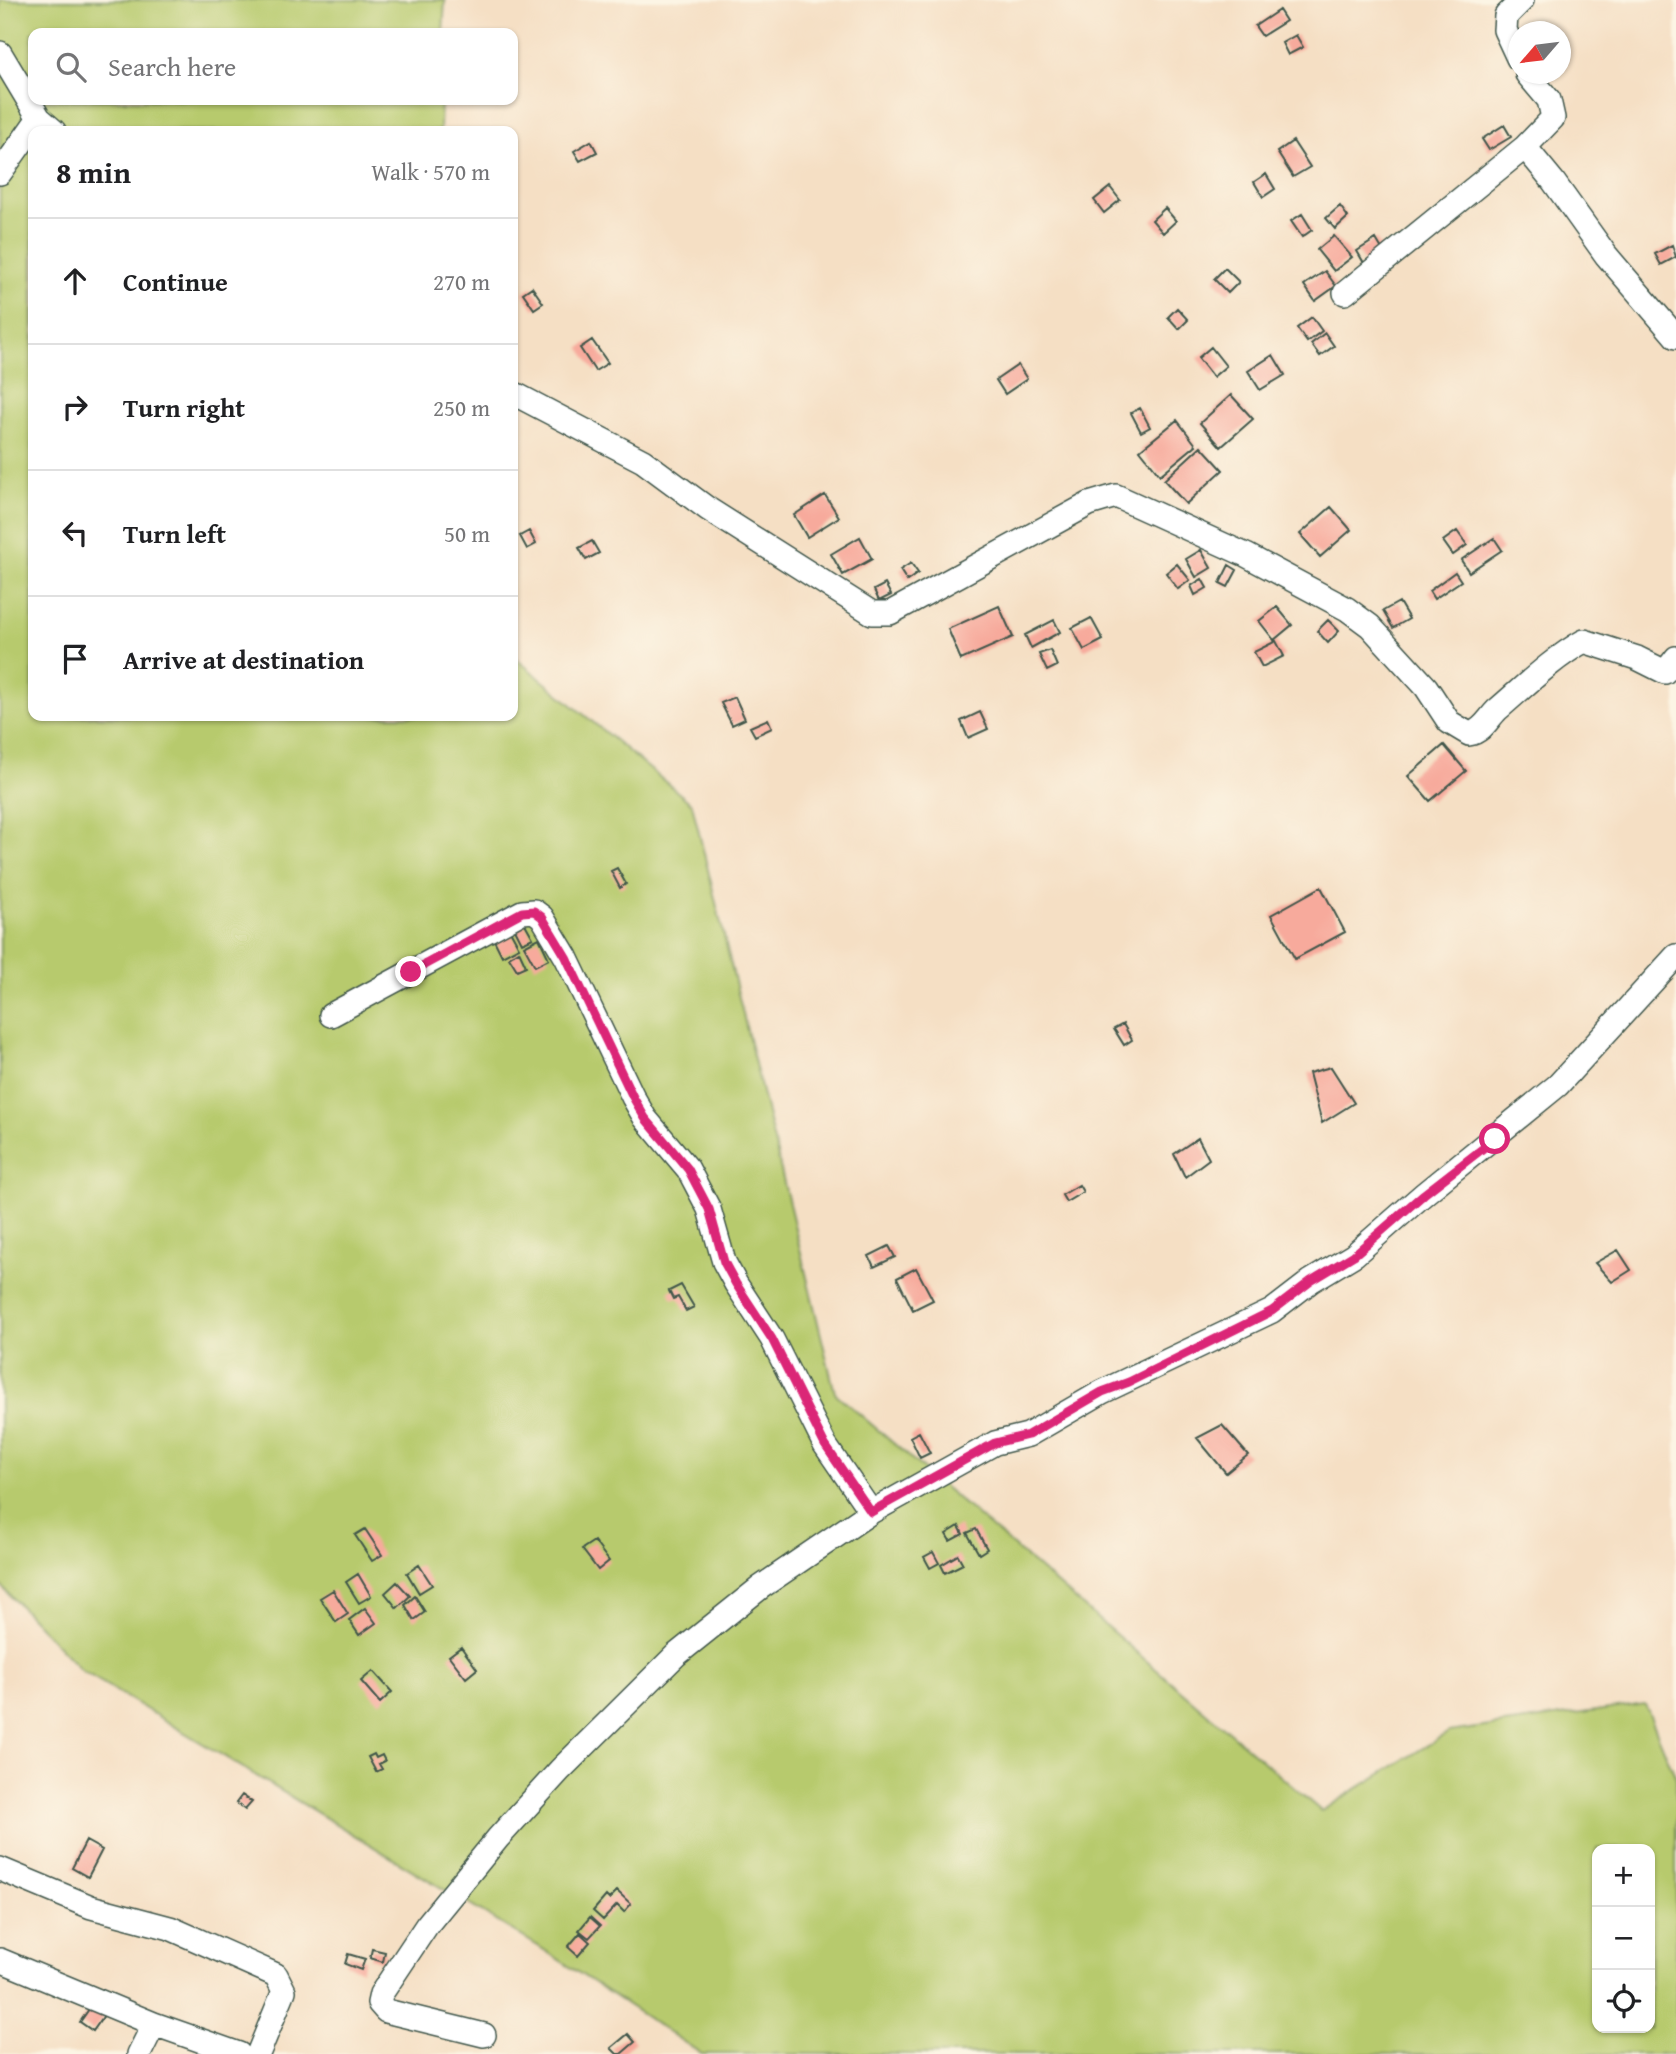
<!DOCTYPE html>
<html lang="en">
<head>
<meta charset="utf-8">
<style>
  :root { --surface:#fff; --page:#f6f6f6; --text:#202124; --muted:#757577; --line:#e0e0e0 }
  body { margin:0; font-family:"Gentium Book Plus",serif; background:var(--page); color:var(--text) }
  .controls { position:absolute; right:21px; bottom:21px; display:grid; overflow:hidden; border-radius:14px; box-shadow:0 2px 5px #0004 }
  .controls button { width:63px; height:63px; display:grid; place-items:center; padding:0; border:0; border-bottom:2px solid var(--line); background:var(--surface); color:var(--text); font:35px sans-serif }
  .compass { position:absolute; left:1508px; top:21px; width:63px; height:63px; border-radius:50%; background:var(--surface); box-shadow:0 2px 5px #0004; rotate:242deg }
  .stop { position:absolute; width:21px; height:21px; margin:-16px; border:5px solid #db2777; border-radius:50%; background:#fff }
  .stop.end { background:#db2777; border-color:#fff; box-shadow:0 2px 7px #0008 }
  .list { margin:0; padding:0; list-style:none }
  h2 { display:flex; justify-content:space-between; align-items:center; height:91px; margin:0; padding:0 28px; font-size:30px }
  h2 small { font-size:23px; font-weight:400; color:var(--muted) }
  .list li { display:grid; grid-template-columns:46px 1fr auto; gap:21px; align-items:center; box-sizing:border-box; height:126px; padding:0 28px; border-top:2px solid var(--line) }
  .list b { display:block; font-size:26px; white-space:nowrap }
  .list em { font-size:23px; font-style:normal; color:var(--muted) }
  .icon { flex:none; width:38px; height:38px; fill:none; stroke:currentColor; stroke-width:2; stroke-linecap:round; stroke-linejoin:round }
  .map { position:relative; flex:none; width:1676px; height:2054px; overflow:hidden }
  .search { position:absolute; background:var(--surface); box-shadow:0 2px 5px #0004; left:28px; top:28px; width:490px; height:77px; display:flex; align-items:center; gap:18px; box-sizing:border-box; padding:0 24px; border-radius:14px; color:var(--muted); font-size:26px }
  .panel { position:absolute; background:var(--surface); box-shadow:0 2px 5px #0004; left:28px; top:126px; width:490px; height:595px; border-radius:14px }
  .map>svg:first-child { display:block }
</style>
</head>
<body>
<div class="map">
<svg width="1676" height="2054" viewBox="0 0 1676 2054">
  <rect width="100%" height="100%" fill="#fcf5e5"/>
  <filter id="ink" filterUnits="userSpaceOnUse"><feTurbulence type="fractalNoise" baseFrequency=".0143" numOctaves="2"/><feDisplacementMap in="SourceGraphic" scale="14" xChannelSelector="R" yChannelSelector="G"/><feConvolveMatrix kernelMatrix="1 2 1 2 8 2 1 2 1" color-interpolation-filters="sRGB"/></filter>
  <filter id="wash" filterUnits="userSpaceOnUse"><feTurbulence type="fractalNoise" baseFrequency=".00686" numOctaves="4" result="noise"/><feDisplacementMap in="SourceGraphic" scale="28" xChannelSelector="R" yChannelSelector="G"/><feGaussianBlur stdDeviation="1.57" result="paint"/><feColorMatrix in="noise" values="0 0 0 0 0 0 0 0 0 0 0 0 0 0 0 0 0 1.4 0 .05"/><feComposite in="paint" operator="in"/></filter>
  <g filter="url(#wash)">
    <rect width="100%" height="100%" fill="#f5dfc4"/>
    <!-- green -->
    <path fill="#b7ca6d" stroke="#6b8450" stroke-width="2" fill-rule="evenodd" d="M0,0h445l-2,33h-410v67h408l-1,31h-407v585h480v-60l179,148 143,589 486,418 128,-79 196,-28 31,74v276h-974l-164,-108 -457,-276 -81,-85zM1597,1849h53v179h-53z"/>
    <g id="blocks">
      <!-- building -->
      <path fill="#f7aa9c" d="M1279,10l7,11 -24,15 -7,-10z
        M1296,35l7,12 -15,8 -6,-12z
        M1504,125l7,12 -22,13 -7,-11z
        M591,141l6,11 -17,9 -6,-10z
        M1293,141l17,26 -17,10 -16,-25z
        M1266,174l9,15 -12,8 -9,-15z
        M1110,187l10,13 -16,13 -10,-13z
        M1340,206l8,11 -13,12 -9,-11z
        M1165,208l11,13 -13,12 -11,-13z
        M1302,214l10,16 -10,7 -11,-16z
        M1334,236l18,21 -18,14 -17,-21z
        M1376,239l7,12 -19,12 -7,-12z
        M1672,245l4,12 -15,8 -6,-11z
        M1225,268l14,14 -11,11 -14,-14z
        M1325,271l11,15 -21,15 -11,-16z
        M532,287l11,16 -9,6 -11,-16z
        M1177,308l11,12 -9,9 -11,-12z
        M1312,317l10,14 -15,11 -10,-14z
        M1325,333l9,13 -14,10 -9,-12z
        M592,340l16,23 -13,8 -15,-23z
        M1211,347l15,19 -13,11 -15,-19z
        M1273,355l12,20 -25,15 -12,-19z
        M1018,365l9,14 -22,15 -9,-14z
        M1231,395l22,24 -32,28 -21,-24z
        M1140,408l10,19 -9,5 -10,-19z
        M1177,420l19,25 -36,30 -20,-25z
        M1201,446l22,24 -37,34 -22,-24z
        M825,495l14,22 -32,20 -13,-22z
        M1331,507l20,23 -31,27 -20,-23z
        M529,531l7,13 -9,5 -7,-13z
        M1457,531l10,14 -14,10 -10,-14z
        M860,537l12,22 -29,16 -12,-21z
        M1494,538l8,12 -33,22 -8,-12z
        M592,541l7,12 -13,7 -7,-12z
        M1201,550l10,18 -15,9 -10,-18z
        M911,563l7,10 -11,8 -7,-11z
        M1177,564l13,16 -12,9 -12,-16z
        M1229,565l8,5 -9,17 -8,-4z
        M1455,572l6,9 -27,18 -5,-8z
        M1202,579l5,9 -12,7 -4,-9z
        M885,584l6,11 -12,6 -5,-11z
        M1399,602l10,17 -16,9 -10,-17z
        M999,606l14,31 -52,23 -13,-31z
        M1277,607l15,18 -18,15 -15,-19z
        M1091,618l12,22 -19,10 -12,-22z
        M1054,620l6,12 -29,16 -6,-13z
        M1328,620l11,11 -11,12 -11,-12z
        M1276,641l8,15 -22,11 -8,-15z
        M1050,650l7,16 -10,5 -8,-17z
        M735,697l10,22 -13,6 -11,-22z
        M980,712l8,17 -20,9 -7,-17z
        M768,719l4,9 -17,8 -5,-9z
        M1444,745l22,26 -36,30 -22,-25z
        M617,868l9,16 -6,4 -9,-17z
        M1321,887l24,45 -50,27 -24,-44z
        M523,920l10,18 -11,5 -9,-18z
        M507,925l12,22 -17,9 -11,-22z
        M539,938l10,21 -14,7 -11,-20z
        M519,951l7,15 -9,4 -8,-13z
        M1123,1024l9,16 -8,5 -10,-16z
        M1331,1067l23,36 -32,20 -13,-50z
        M1198,1138l11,21 -24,18 -11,-23z
        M1079,1185l4,7 -17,10 -4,-7z
        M889,1246l6,11 -21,10 -5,-11z
        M1618,1250l13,20 -19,12 -17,-19z
        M916,1268l17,32 -20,10 -16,-32z
        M681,1285l13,22 -8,4 -8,-14 -5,2 -4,-8z
        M1222,1425l26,30 -22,18 -29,-35z
        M919,1432l11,21 -10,5 -10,-21z
        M959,1526l4,8 -13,7 -4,-7z
        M365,1529l17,26 -10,6 -17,-26z
        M976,1529l11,20 -8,5 -12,-21z
        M594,1541l15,20 -11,9 -16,-21z
        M933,1552l6,11 -9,5 -6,-11z
        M958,1555l5,9 -18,9 -4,-8z
        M419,1565l13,20 -13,8 -12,-20z
        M358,1574l13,22 -12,7 -13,-21z
        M397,1582l13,14 -13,12 -12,-15z
        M333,1590l15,24 -12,8 -16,-24z
        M415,1596l10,16 -11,8 -9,-15z
        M365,1608l11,15 -17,12 -10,-15z
        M461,1647l16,22 -11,9 -17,-22z
        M373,1671l19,21 -12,11 -19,-22z
        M374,1754l2,4 6,-3 3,6 -6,3 3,5 -6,3 -8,-15z
        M242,1795l10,7 -7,8 -9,-7z
        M86,1841l16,9 -14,27 -16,-9z
        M617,1891l14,13 -7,8 -7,-7 -14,15 -10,-9 13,-15 3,3z
        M590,1917l10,9 -11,12 -10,-8z
        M580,1933l10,9 -12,14 -10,-9z
        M372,1949l13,3 -2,10 -13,-4z
        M348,1954l17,5 -4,11 -16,-6z
        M94,2002l13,9 -14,20 -13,-9z
        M628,2034l7,8 -14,12h-4l-6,-6z"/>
    </g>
  </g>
  <g filter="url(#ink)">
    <use href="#blocks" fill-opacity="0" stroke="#3f554a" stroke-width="2"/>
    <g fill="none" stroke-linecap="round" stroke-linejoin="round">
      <!-- minor casing -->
      <g stroke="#3f554a" stroke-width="26">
        <path id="minor" d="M0,53l39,65 15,13
          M1518,58l-13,-28 1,-14 16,-16
          M1525,147l28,-29 -4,-18 -22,-26
          M0,173l39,-55
          M1345,293l180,-146 28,34 53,74 70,82
          M513,393l130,68 65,48 164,104h18l199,-109 27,-8 130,59 101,54 23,17 56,61 23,35 20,12c13,-2 19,-15 28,-24 28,-24 55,-51 87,-69l53,17 28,14 11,-14
          M331,1015l191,-103 12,-1 8,6 24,40 67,140 12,21 43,51 21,40 15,53 12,22 36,55 53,106 46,67
          M0,1869l91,38 79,21 106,47 8,16 -26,63
          M0,1960l154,64 85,30
          M484,2035l-98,-24 -7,-8 2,-9 46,-69 71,-87 62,-68 116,-115 85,-68 110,-75 124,-69 33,-8 74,-43 170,-81 39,-30 43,-26 70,-61 134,-109 118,-129
          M139,2054l15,-30"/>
      </g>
      <!-- minor -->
      <use href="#minor" stroke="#fff" stroke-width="23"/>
    </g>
  </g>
  <g fill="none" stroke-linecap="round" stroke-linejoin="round" filter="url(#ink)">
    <!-- route -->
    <path stroke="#db2777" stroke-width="9" d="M411,972l111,-60 12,-1 8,6 24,40 67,140 12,21 43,51 21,40 15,53 12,22 36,55 53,106 46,67 124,-69 33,-8 74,-43 27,-10 143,-71 39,-30 43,-26 70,-61 71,-55"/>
  </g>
</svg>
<div class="controls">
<button>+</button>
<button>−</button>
<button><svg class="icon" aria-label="locate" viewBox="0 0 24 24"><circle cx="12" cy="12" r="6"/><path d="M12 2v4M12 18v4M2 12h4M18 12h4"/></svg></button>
</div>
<svg class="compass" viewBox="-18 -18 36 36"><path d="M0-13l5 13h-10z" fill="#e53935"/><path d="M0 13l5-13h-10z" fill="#757577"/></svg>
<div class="stop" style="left:1495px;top:1139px"></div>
<div class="stop end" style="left:411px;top:972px"></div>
<div class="search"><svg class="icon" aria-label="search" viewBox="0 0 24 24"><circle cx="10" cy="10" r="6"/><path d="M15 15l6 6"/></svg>Search here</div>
<section class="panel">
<h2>8 min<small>Walk · 570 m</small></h2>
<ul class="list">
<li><svg class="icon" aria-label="ahead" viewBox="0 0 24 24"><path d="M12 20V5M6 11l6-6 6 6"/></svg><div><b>Continue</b></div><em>270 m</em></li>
<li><svg class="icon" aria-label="right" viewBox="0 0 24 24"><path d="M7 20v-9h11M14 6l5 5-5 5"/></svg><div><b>Turn right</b></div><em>250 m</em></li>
<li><svg class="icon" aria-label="left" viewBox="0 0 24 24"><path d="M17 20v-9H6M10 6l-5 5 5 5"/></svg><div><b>Turn left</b></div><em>50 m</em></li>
<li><svg class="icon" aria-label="arrive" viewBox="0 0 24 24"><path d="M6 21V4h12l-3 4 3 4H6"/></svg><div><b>Arrive at destination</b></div></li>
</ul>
</section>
</div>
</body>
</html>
